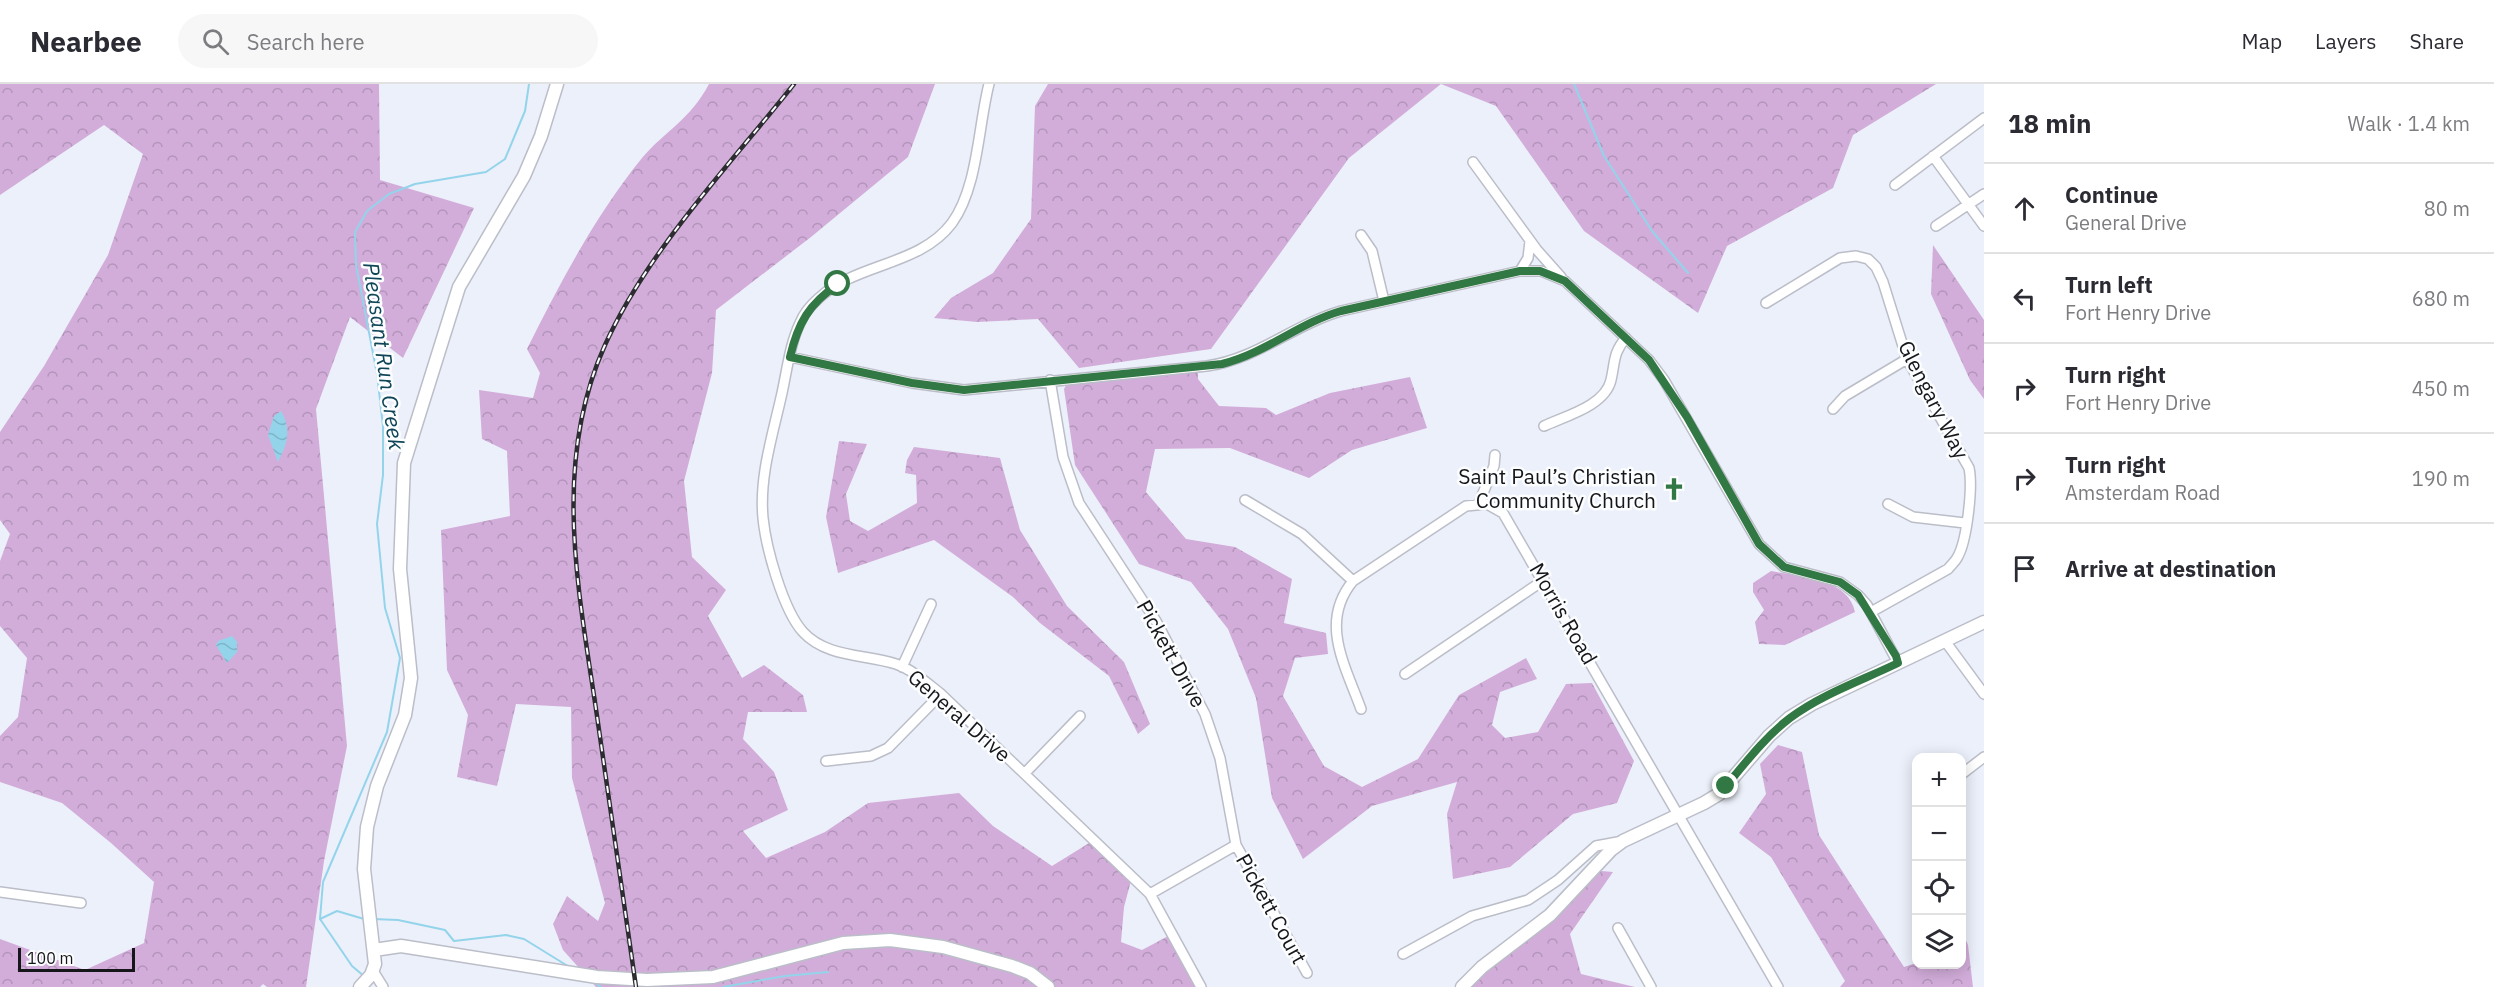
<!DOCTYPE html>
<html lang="en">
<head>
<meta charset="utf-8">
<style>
  :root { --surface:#fff; --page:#f7f7f7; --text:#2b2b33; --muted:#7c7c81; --line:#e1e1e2 }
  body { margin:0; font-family:"IBM Plex Sans",sans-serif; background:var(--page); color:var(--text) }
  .controls { position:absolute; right:18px; bottom:18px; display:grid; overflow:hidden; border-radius:12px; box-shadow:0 3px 15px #0003 }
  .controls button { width:54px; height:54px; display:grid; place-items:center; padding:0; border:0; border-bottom:2px solid var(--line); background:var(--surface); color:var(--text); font:30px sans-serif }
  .scale { position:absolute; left:18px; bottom:15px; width:117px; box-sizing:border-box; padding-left:6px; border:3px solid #151619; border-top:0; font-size:16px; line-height:21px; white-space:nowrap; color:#151619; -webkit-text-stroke:4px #fcfdff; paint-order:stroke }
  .stop { position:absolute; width:18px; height:18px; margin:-14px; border:4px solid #317844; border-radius:50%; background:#fff }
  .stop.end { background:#317844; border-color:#fff; box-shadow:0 2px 6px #0008 }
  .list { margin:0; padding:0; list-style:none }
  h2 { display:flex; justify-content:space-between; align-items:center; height:78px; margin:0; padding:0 24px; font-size:26px }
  h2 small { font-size:20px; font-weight:400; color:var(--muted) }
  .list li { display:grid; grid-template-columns:39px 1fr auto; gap:18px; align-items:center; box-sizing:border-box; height:90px; padding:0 24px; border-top:2px solid var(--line) }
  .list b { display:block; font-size:22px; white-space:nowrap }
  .list p { margin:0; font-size:20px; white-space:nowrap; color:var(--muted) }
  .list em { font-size:20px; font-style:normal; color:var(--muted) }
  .icon { flex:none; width:33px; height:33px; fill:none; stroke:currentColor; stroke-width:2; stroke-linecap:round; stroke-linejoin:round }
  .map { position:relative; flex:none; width:1984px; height:903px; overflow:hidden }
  header { display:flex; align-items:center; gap:36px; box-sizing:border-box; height:84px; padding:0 30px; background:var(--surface); border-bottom:2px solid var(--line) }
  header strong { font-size:28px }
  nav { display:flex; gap:33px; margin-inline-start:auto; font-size:21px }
  .search { width:420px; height:54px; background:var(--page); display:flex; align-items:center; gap:15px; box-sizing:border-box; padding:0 21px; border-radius:33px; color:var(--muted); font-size:22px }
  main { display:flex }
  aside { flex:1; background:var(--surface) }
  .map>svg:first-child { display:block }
</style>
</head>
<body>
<header>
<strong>Nearbee</strong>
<div class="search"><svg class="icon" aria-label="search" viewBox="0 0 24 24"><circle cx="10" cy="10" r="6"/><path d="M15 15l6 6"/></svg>Search here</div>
<nav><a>Map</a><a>Layers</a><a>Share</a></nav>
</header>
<main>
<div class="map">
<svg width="1984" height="903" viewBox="0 0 1984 903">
  <defs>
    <pattern id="forest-crowns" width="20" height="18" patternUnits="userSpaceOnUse" patternTransform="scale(1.5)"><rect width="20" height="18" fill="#d2adda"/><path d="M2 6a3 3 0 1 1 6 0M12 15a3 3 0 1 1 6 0" fill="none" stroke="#b394ba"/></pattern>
    <pattern id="water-waves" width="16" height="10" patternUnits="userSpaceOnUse" patternTransform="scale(1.5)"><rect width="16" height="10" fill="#93d4eb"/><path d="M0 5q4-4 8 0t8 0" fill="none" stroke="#7eb5c9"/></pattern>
  </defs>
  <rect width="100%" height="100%" fill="#ecf0fa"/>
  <!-- forest -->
  <path fill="url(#forest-crowns)" d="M0,0h379l1,96 94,28 -71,150 -53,-41 -34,92 31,337 -23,115 -18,126h-39l-4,-3 -3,3h-260v-48l85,31 59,-27 10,-61 -43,-39 -49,-40 -62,-21v-46l18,-19 9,-59 -27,-32v-65l10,-27 -10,-14v-88l44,-66 64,-111 35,-101 -39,-29 -104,70z
    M709,0h226l-27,73 -97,80 -95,73 -4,63 -28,108 8,76 34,33 -18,26 34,62 22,-13 39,30 4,17h-59l-5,27 31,33 14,38 -45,21 23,27 59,-26 43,-29 91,-10 34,33 59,40 42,-26 38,37 -8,30 -3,35 21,8 30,-16 29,53h-605l-33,-37 -10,-26 14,-28 31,25 7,-18 -33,-125 -1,-71 -55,-3 -19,82 -40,-9 11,-62 -21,-45 -6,-140 69,-14 -3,-65 -25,-12 -3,-49 54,8 7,-25 -13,-24c33,-66 68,-133 115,-191 24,-28 48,-38 67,-74z
    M1048,0h888l-83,51 -20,53 -106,58 -29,67 -114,-82 -88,-125 -55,-22 -92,74 -138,191 -132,19 -41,-49 -61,3 -43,-4 17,-20 42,-25 38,-54 4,-113z
    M1933,161l51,75v79l-14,-19 -39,-86z
    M1198,283v12l21,27 47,2 10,7 54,-22 80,-16 17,51 -75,22 -43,28 -79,-30 -75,1 -9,43 40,47 49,8 57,32 -8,44 42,10 2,21 -33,4 -12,38 41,70 38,21 56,-28 41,-64 67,-37 11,21 -37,13 -8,33 13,13 33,-6 28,-48 26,-1 42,78 -17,42 -44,11 -63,53 -57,12 -6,-65 10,-32 -85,24 -69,53 -31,-61 -16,-100 -28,-69 -37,-47 -52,-18 -64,-99 -11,-76 6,-11z
    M839,357l28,3 -21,50 4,27 18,10 49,-28 -1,-28 -11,-2 2,-13 7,-13 86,11 20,72 47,76 57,56 26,62 -12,10 -29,-58 -69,-53 -27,-26 -79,-57 -96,33 -12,-56z
    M1771,487c29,6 77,7 84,41l-70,33 -26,-1 -4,-22 9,-12 -11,-18v-9z
    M1778,661l24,7 17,83 85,132 12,-4 46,1v-33l6,14 5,42h-133l5,-6 -74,-124 -32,-24 27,-39 -6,-30z
    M1590,786l23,2 -43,62 11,40 54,13h-173l69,-56z"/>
  <!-- water -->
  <path fill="url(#water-waves)" d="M281,327c11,18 6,34 -3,51l-10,-27 6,-19z
    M232,552l5,6v10l-10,11 -11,-18 2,-4z"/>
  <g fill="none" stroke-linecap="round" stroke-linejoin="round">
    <!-- stream -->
    <path stroke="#93d4eb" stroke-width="2" d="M1574,0l30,72 48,75 36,42
      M320,835l17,-8 27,8
      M373,835l25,1 47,10 9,11 52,-6 18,4 47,29
      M365,893l-13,-11 -32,-47 3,-37 64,-150 13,-74 -15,-50 -8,-84 6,-49v-49l-6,-52 -21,-109 -1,-33 12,-21 22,-17 26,-10 71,-12 19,-13 20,-48 4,-27
      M593,898l8,5
      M723,903l62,-11 43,-4"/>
    <!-- street casing -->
    <g stroke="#bbbec8" stroke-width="12">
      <path id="street" d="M989,0c-11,43 -11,103 -37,139 -32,43 -96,40 -133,75 -8,7 -15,15 -19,25 -10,21 -13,47 -18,70 -9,41 -23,83 -19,125 3,30 20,92 40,114 24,26 62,22 93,32 17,6 31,19 45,30l209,200 51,93
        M1933,72l51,70
        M1473,78l64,88 24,27
        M1895,101l89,-67
        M1936,142l48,-32
        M1361,151l11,16 12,50
        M1520,187l8,-13 2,-17
        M1766,219l74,-45 16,-2 12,3 8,8 7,15 24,77 62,109c4,19 -2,74 -12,90 -2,4 -6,7 -9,11l-77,43
        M790,273l122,26 52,7 243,-24c50,-7 86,-41 134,-55l179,-40h21l24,10 84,79 15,20 95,164 25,23 56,15 18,13 9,10 31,58
        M1050,296l13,77 16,46 77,118 49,93 15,44 16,87 71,128
        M1833,325l12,-13 62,-37
        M1544,342c21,-10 61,-20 67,-46 4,-17 2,-28 15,-42
        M1245,416l57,34 51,47
        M1479,419l15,-37 1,-11
        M1888,420l25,13 52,6
        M1945,557l39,53
        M902,583l29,-63
        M1405,590l139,-94
        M1361,625c-16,-44 -42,-87 -8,-128l113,-75 21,-2 16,9 275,474
        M826,677l45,-5 17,-8 53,-54
        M1025,689l55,-57
        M1962,690l22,-17
        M0,808l81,11
        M1150,810l86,-49
        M1618,844l33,59
        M1403,870l69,-38 56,-16 30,-20 38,-34 27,-5
        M373,887l10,16"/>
    </g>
    <!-- secondary casing -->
    <g stroke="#bbbec8" stroke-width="15">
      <path id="secondary" d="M374,866l27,-4 196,31 50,3 66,-3 130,-34 47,-3 53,7 69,19 18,7 18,14
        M360,903l11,-12 4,-11 -11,-95 3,-42 10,-41 28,-71 6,-37 -11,-109 4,-106 55,-176 65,-111 17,-40 16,-52
        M1462,903l20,-20 68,-52 61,-65 12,-9 81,-38 15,-9 50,-58 20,-18 23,-14 172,-82"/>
    </g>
    <!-- street -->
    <use href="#street" stroke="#fff" stroke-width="9"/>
    <!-- secondary -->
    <use href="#secondary" stroke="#fff" stroke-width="12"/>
    <!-- rail casing -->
    <g stroke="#2b2d30" stroke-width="4.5">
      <path id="rail" d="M636,903c-13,-90 -26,-181 -39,-271 -18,-124 -46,-251 8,-371 43,-95 124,-179 189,-261"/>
    </g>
    <!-- rail -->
    <use href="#rail" stroke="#fcfdff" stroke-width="2" stroke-dasharray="7" stroke-linecap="butt"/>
  </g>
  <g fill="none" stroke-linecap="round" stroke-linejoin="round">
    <!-- route -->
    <path stroke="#317844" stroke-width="8" d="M838,200c-29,20 -40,39 -48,73l122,26 52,7 258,-26c44,-11 77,-41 119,-53l179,-40h20l25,10 84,79 38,57 72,127 25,23 56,15 18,13 38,61 2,7c-35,17 -76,31 -108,55 -25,19 -44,44 -64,68"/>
  </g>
  <!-- icons -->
  <defs>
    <g id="church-bare" transform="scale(1.8)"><path d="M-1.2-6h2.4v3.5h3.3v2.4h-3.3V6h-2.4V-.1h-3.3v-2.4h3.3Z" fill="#317844" stroke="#fcfdff" stroke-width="2.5" paint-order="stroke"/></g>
  </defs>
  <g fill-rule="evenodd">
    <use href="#church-bare" x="1674" y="405"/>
  </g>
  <g text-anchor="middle" stroke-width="5" stroke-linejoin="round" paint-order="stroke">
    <!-- street labels -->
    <g font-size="21" fill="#151619" stroke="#fcfdff">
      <text transform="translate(1933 316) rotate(63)" y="7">Glengary Way</text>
      <text transform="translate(1563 530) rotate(60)" y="7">Morris Road</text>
      <text transform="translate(1171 570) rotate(61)" y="7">Pickett Drive</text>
      <text transform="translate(959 632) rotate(41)" y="7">General Drive</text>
      <text transform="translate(1271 825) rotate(61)" y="7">Pickett Court</text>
    </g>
    <!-- poi labels -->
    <g font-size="21" fill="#151619" stroke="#fcfdff" text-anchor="end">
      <text x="1656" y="400">Saint Paul’s Christian<tspan x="1656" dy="24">Community Church</tspan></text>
    </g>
    <!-- water labels -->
    <g font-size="22" font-style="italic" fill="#0f4657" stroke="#fcfdff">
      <text transform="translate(384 272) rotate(82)" y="8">Pleasant Run Creek</text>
    </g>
  </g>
</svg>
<div class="controls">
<button>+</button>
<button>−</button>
<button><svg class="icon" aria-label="locate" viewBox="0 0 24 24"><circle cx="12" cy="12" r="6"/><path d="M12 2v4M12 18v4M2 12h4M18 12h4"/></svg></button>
<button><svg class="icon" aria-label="layers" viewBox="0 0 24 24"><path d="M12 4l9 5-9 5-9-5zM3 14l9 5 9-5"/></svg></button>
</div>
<div class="scale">100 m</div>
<div class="stop" style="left:838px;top:200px"></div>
<div class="stop end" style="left:1726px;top:702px"></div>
</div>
<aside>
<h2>18 min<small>Walk · 1.4 km</small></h2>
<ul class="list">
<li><svg class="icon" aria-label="ahead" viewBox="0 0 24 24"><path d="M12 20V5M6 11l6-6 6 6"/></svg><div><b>Continue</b><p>General Drive</p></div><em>80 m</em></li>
<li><svg class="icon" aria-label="left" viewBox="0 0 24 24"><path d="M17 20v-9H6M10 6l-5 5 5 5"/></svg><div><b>Turn left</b><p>Fort Henry Drive</p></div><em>680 m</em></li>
<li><svg class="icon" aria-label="right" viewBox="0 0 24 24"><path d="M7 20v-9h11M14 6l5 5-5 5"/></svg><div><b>Turn right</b><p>Fort Henry Drive</p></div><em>450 m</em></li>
<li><svg class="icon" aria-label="right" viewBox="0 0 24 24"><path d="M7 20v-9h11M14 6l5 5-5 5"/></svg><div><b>Turn right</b><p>Amsterdam Road</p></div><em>190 m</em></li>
<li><svg class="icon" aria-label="arrive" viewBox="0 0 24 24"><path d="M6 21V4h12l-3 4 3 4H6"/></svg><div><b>Arrive at destination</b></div></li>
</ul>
</aside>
</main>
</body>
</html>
